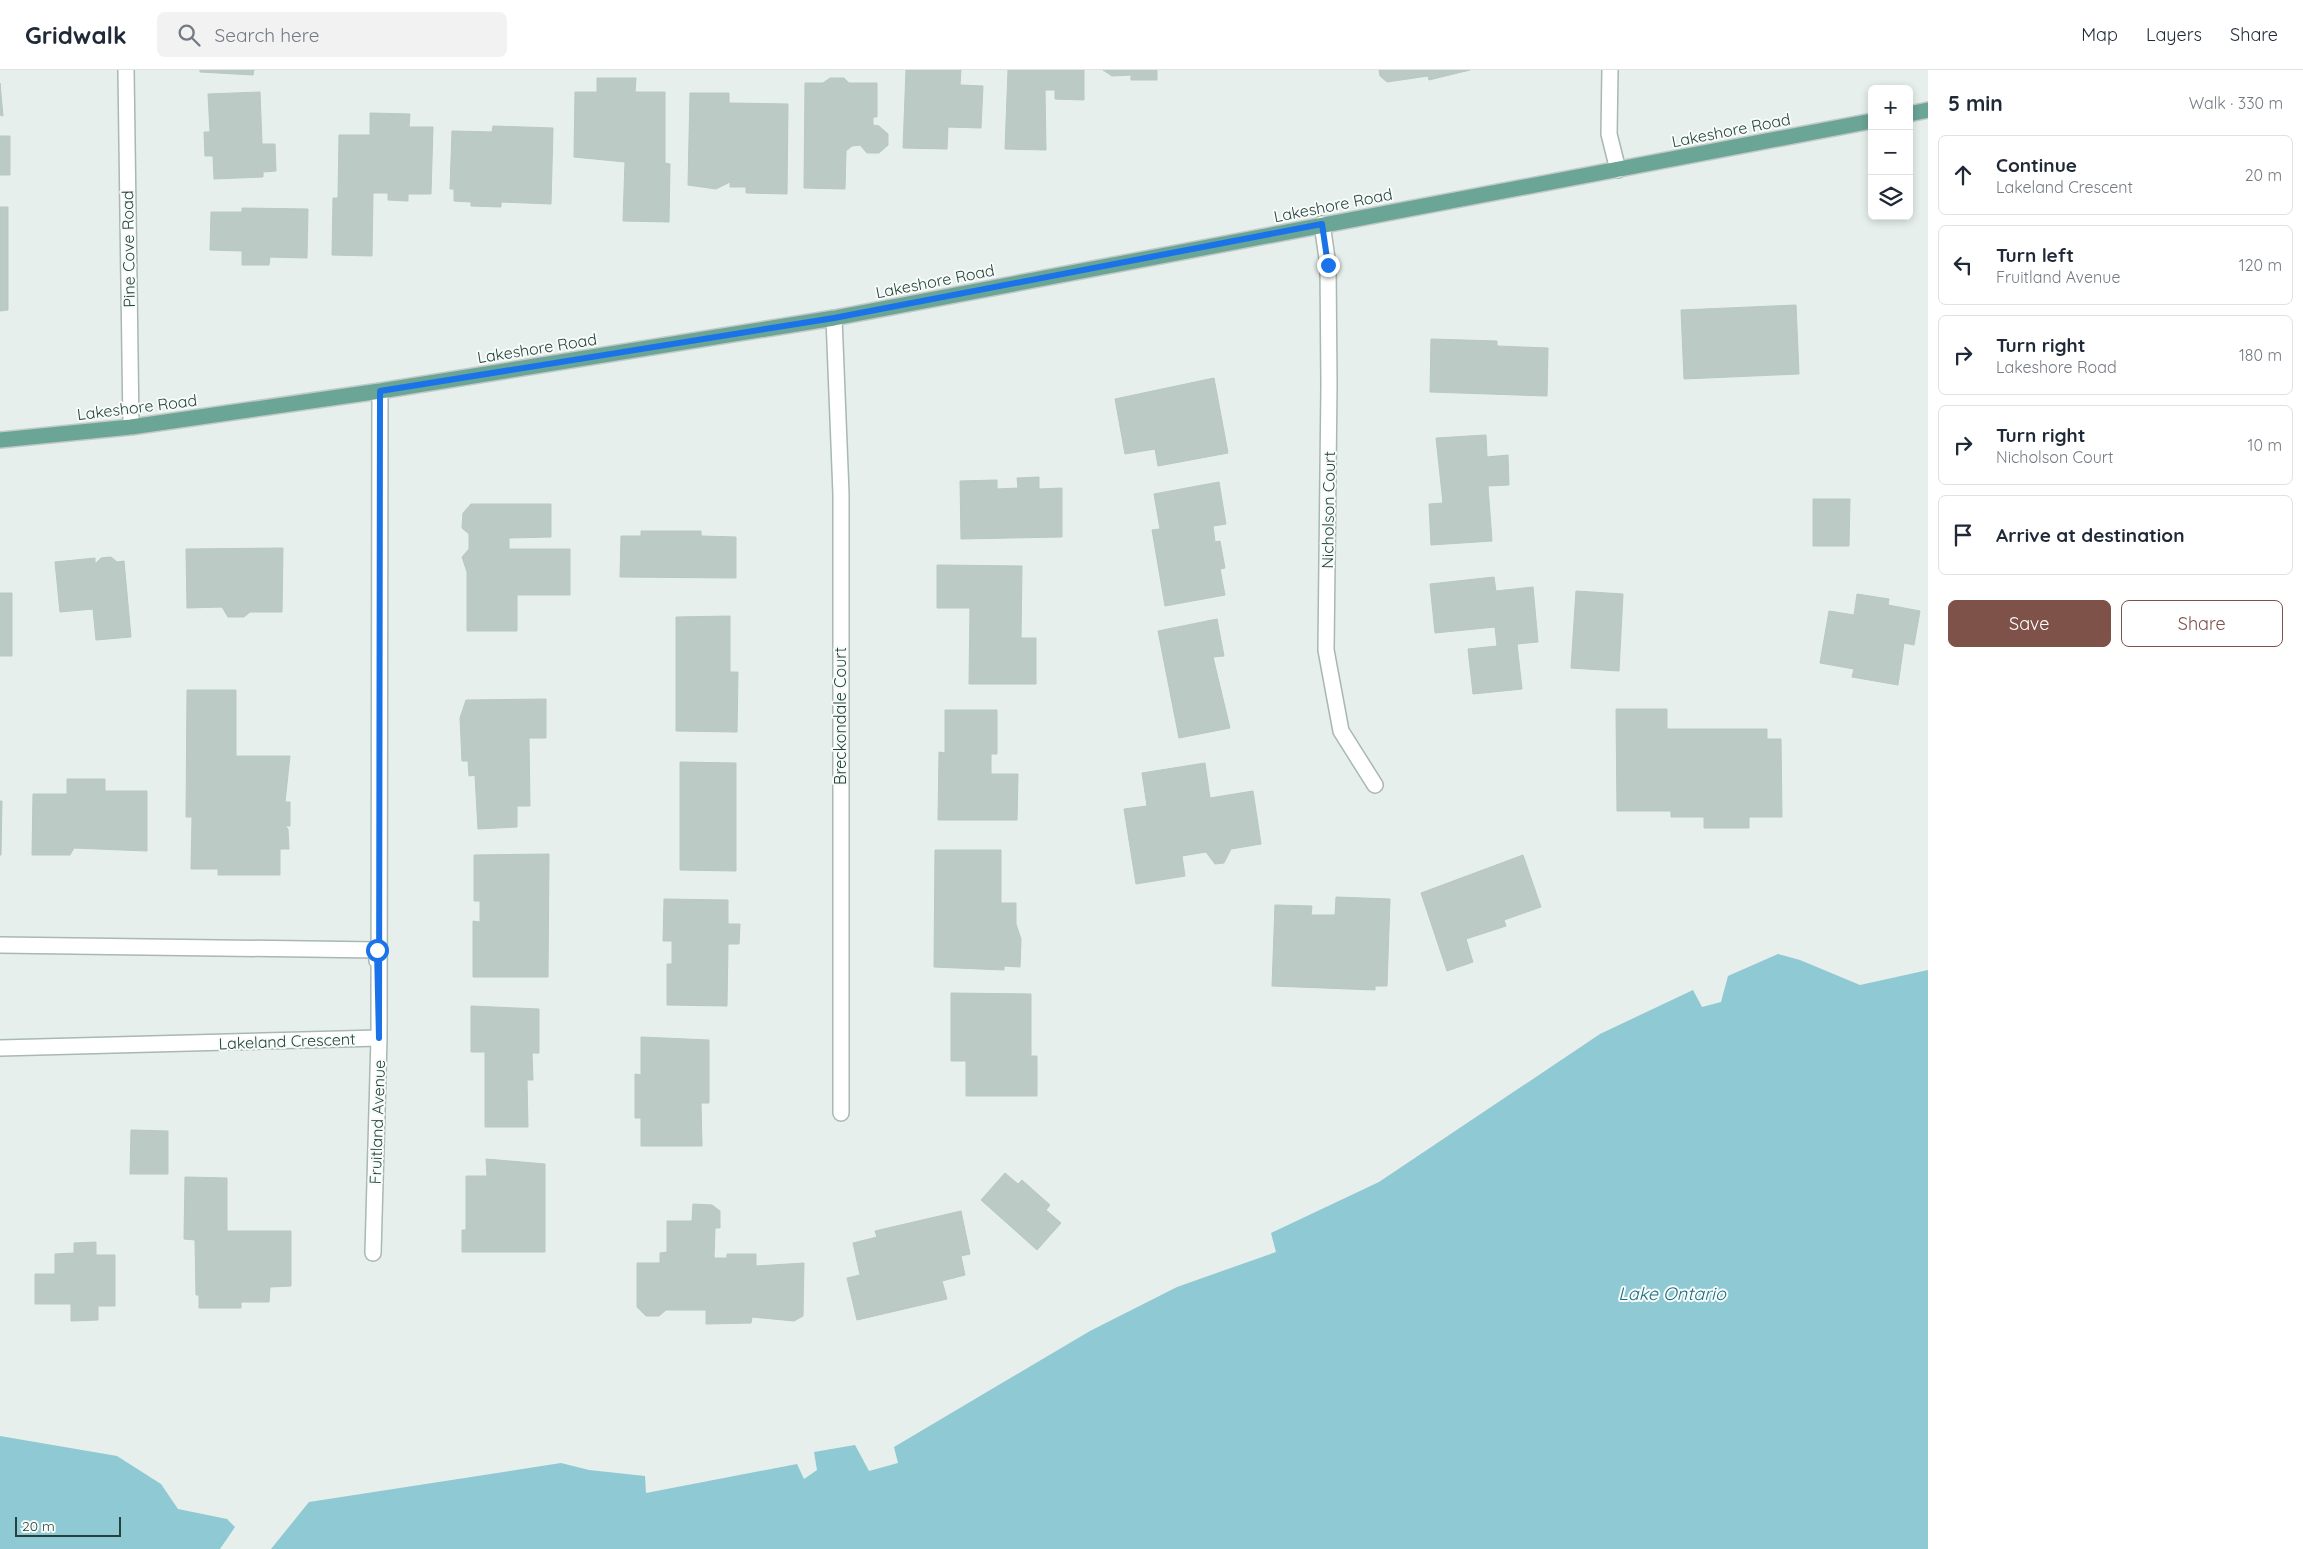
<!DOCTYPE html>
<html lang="en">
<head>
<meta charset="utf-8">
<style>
  :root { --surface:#fff; --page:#f2f2f3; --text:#1f2937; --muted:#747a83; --line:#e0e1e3; --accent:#7f5249 }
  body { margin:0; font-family:Quicksand,sans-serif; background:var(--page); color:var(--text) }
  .controls { position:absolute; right:15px; top:15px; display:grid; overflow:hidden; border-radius:8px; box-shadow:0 2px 8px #0003 }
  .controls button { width:45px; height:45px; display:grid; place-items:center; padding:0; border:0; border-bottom:1px solid var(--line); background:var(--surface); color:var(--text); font:25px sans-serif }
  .scale { position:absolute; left:15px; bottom:12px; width:106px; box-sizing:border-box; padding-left:5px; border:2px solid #24423a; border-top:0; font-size:14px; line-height:18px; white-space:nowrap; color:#24423a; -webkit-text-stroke:4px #f7fbf9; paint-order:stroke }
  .stop { position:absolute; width:15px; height:15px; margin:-11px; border:4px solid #1a73e8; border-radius:50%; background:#fff }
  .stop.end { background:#1a73e8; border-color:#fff; box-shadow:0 1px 5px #0008 }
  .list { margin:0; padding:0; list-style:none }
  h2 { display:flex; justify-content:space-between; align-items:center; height:65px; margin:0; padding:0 20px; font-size:21px }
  h2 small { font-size:16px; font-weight:400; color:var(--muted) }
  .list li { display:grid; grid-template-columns:32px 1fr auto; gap:15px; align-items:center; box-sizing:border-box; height:80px; margin:0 10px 10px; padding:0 10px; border:1px solid var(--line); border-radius:8px }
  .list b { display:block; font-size:19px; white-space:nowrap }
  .list p { margin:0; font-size:16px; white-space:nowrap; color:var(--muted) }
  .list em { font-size:16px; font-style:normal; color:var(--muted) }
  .actions { display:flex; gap:10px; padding:15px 20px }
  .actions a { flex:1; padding:11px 0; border:1px solid var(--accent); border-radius:8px; text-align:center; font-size:18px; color:var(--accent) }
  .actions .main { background:var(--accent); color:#fff }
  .icon { flex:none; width:28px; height:28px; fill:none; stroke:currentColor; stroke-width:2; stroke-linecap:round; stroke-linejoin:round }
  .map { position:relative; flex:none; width:1928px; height:1479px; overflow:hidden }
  header { display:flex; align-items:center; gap:30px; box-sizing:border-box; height:70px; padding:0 25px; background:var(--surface); border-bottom:1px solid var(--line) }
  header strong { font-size:24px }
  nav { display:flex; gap:28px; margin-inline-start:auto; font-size:18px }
  .search { width:350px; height:45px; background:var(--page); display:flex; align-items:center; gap:12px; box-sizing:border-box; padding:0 18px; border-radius:8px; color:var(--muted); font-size:19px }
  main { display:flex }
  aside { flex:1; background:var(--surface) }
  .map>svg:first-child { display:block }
</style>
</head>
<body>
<header>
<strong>Gridwalk</strong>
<div class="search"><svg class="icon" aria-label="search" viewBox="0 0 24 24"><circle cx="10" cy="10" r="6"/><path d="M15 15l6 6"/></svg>Search here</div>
<nav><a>Map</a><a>Layers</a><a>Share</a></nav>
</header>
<main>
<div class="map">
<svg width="1928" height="1479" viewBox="0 0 1928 1479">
  <rect width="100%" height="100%" fill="#e6efeb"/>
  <!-- water -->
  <path fill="#8ec9d4" d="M1778,884l22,6 60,25 68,-15v579h-1657l38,-47 252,-39 28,7 56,6 1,17 151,-29 7,15 13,-9 -3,-18 41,-7 14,26 29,-8 -4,-16 196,-116 87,-44 99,-35 -5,-19 108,-51 221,-148 93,-44 9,17 19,-5 7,-26z
    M0,1366l117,20 44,28 17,25 49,10 8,8 -15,22h-220z"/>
  <!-- building -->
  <path fill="#bbcac4" stroke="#b8c9c2" d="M200,0h54l-1,5 -53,-3z
    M906,0h55l-1,15 23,1 -2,42 -33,-1 -1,22 -44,-1z
    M1008,0h76v30l-29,-1v-9h-10l1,60 -41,-1z
    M1103,0h54v10h-26v-5l-19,1z
    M1379,0h91l-41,10 -1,-4 -41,6 -7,-6z
    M597,8h39l-1,14h30v71l5,1 -1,58 -46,-1 2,-59 -51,-5 1,-65h22z
    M830,8h14l5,5h28v34h-4v8l6,1 9,8v11l-9,8h-12l-7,-8 -8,1 -6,5 -1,38 -41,-1 1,-105h18z
    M0,13l3,33 -3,-1z
    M260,22l2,52h13l1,27 -13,1v5l-49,2 -1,-23h-8l-1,-24h6l-2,-38z
    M690,23h39v10l59,1 -1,90 -41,-1v-6h-16v-5l-14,7 -28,-4z
    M370,43l40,1 -1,13h24l-2,67h-23v7l-20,-1v-7h-15l-1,63 -40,-1 1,-57h5l1,-63h31z
    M493,56l60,2 -2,76 -50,-2v5l-30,-1v-4l-17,-1v-12h-4l2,-58 40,1z
    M0,66h10v39h-10z
    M0,137h8v103l-8,1z
    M242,138l66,1 -1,49 -37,-1 -1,8h-27v-14l-32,-1 1,-38h31z
    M1796,235l3,69 -115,5 -3,-69z
    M1431,269l66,2v5l51,2 -1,48 -117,-4z
    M1214,308l14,75 -70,13 -3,-17 -30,5 -10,-55z
    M1486,365l1,22 21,-2 1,30 -21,1 4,55 -61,4 -2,-41 14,-1 -7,-65z
    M1039,407v12l23,-1v49l-101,2 -1,-58 37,-1v9l21,-1 -1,-10z
    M1219,412l7,42 -13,2 2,16 5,-1 5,27 -5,1 5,26 -60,11 -13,-76 8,-1 -6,-35z
    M1813,429h37l-1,47h-36z
    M471,434h80v33l-42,1v11h61v46h-53v36h-50v-59l-5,-15 7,-8v-15l-7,-6 1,-15z
    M641,461h60v5l35,1v41l-116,-1 1,-41h20z
    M283,478l-1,64h-32l-6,5h-16l-6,-10 -35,1 -1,-59z
    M111,487l6,5 7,-1 7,76 -35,3 -3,-31 -33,3 -5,-50 40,-4v6l6,-6z
    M937,495l85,1 -1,72h15v46h-67l1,-76h-33z
    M1494,507l2,14 37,-4 5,55 -21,2 5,45 -49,5 -5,-45 29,-3 -2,-19 -60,6 -5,-49z
    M1576,521l47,3 -4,77 -48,-3z
    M0,523h12v63h-12z
    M1857,524l32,5 -1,6 32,6 -6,34 -10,-2 -6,42 -46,-8 2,-8 -34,-6 9,-52 25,4z
    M730,546v56h8l-1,60 -61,-1v-114z
    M1217,549l7,37 -11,1 17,71 -51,10 -21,-107z
    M187,620h49v66h54l-5,46h5v24h-5l3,3 1,20h-9v26h-62v-6h-27l1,-52h-6z
    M546,629v39h-17l1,68h-13v21l-39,2 -3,-54 -6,1 -1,-15h-6l-2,-43 6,-18z
    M1616,639h51v20h100v10h14l1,78h-33v11h-45v-11h-33v-6h-54z
    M945,640h52v44h-6v20h27l-1,46h-79l1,-68 6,1z
    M680,692l56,1v108l-56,-1z
    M1205,693l5,35 43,-7 8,53 -30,5 -7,14 -9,1 -9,-12 -24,4 3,20 -49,8 -12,-75 23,-3 -5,-33z
    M67,709h38v12h42v60l-73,-3 -4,7h-38l1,-61h34z
    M0,731h2l-1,54h-1z
    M935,780h66v53h15v21l5,15 -1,28 -16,-1v4l-70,-3z
    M549,784l-1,123h-75v-56l7,1v-21h-6v-46z
    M1523,785l18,52 -37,13 2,6 -40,13 7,23 -26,9 -26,-78z
    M1336,827l54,2 -3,87h-12v4l-103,-4 3,-81 37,1 -1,9h24z
    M664,829l64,1v24h12l-1,20h-11l-1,62 -60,-1v-41h5v-23h-9z
    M951,923l80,1v62h6v40h-71v-35h-15z
    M471,936l68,3v44h-7l1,27h-6l1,47h-43v-75h-14z
    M641,967l68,3v63h-8l1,43h-61v-28h-6v-44l6,1z
    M131,1060l37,1v43h-38z
    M486,1089l59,5v88h-83v-22h4v-54h21z
    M1005,1103l13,11 4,-4 28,25 -4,5 15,13 -24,27 -56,-50z
    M185,1107l42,1v53h64v55l-21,1 -1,15h-28v6h-42v-13h-3l-1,-55 -11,-1z
    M693,1134l19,1 8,6v17h-5l-1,30h13v-4h29v12l48,-3 -1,53 -9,5 -42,-4 -1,6 -45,1v-14h-40l-7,6h-13l-9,-9v-44h23v-10l7,-1v-31h25z
    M961,1141l9,43 -9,2 4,19 -23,6 5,18 -90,21 -10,-42 13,-3 -7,-32 24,-6 -2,-6z
    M96,1172v13h19v51h-17v14l-27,1v-17h-36v-30h20v-20l19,-1v-10z"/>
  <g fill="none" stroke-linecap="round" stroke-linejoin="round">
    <!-- street casing -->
    <g stroke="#a8b8b2" stroke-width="18">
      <path id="street" d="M126,0l5,357
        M1610,0l-1,64 9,36
        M1322,154l6,41 1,120 -3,265 15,81 34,54
        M834,248l7,176v619
        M0,875l377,5v11
        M0,978l379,-10v-9
        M373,1183l6,-215 1,-647"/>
    </g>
    <!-- primary casing -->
    <g stroke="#c2cac8" stroke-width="18">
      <path id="primary" d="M1909,44l19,-4
        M0,370l131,-13 249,-36 454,-73 1038,-197"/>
    </g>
    <!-- street -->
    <use href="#street" stroke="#fff" stroke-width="15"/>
    <!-- primary -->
    <use href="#primary" stroke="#6aa596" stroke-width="15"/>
  </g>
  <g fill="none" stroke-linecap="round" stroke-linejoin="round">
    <!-- route -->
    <path stroke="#1a73e8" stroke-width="6" d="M377,880l2,88 1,-647 454,-73 488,-94 6,41"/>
  </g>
  <g text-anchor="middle" stroke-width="4" stroke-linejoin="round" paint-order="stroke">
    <!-- street labels -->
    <g font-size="16" fill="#24423a" stroke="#f7fbf9">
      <text transform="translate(1731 60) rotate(-11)" y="6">Lakeshore Road</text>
      <text transform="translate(1333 135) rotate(-11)" y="6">Lakeshore Road</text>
      <text transform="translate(128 179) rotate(-91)" y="6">Pine Cove Road</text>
      <text transform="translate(935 211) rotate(-11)" y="6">Lakeshore Road</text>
      <text transform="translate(537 278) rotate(-9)" y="6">Lakeshore Road</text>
      <text transform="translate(137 337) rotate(-7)" y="6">Lakeshore Road</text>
      <text transform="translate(1328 440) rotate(-89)" y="6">Nicholson Court</text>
      <text transform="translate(840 646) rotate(-90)" y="6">Breckondale Court</text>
      <text transform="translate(287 971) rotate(-2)" y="6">Lakeland Crescent</text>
      <text transform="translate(377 1052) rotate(-88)" y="6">Fruitland Avenue</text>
    </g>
    <!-- water labels -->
    <g font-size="18" font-style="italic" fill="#1c6f80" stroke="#f7fbf9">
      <text x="1672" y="1230">Lake Ontario</text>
    </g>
  </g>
</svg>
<div class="controls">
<button>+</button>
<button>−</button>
<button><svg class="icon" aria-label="layers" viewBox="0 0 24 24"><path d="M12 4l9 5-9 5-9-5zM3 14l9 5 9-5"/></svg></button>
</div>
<div class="scale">20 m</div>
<div class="stop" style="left:377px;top:880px"></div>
<div class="stop end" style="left:1328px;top:195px"></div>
</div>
<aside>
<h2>5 min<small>Walk · 330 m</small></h2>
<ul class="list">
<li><svg class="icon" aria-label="ahead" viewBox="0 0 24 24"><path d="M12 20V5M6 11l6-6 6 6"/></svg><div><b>Continue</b><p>Lakeland Crescent</p></div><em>20 m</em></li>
<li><svg class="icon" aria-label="left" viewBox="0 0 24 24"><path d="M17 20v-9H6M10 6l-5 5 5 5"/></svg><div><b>Turn left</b><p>Fruitland Avenue</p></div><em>120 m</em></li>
<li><svg class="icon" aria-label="right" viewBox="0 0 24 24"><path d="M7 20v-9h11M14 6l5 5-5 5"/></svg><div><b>Turn right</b><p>Lakeshore Road</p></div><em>180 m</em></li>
<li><svg class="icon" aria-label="right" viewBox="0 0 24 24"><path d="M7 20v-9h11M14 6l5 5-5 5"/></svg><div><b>Turn right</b><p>Nicholson Court</p></div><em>10 m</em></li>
<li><svg class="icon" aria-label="arrive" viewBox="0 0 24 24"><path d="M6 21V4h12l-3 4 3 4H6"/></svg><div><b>Arrive at destination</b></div></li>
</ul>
<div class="actions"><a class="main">Save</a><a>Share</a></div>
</aside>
</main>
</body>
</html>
